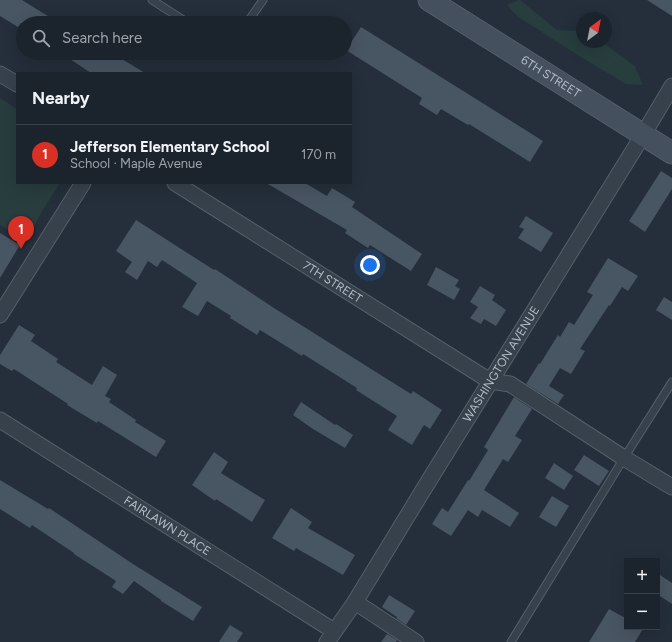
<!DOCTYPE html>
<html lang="en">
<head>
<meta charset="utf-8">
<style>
  :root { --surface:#1b232c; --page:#242b34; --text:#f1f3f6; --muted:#a0a4a9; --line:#394048; --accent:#d93025 }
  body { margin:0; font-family:Figtree,sans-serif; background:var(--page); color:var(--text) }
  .controls { position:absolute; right:12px; bottom:12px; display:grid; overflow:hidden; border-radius:0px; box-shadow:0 4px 16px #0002 }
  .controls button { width:36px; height:36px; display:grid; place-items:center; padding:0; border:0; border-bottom:1px solid var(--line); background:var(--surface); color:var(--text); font:20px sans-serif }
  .compass { position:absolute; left:576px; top:12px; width:36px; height:36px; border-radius:50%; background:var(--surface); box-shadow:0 4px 16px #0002; rotate:32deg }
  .you { position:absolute; left:370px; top:265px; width:14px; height:14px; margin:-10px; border:3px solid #fff; border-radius:50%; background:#1a73e8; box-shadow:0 0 0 6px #1a73e833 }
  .badge { display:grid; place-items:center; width:26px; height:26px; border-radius:50%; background:var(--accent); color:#fff; font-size:13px; font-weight:700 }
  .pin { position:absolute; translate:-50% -33px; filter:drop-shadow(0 1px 2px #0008) }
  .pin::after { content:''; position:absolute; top:21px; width:14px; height:12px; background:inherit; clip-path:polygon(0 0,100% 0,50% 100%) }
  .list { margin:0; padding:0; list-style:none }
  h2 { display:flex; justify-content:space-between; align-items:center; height:52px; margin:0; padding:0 16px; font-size:17px }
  h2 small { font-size:13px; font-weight:400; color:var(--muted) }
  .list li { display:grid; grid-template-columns:26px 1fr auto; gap:12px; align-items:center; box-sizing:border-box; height:60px; padding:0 16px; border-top:1px solid var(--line) }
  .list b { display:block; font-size:15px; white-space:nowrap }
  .list p { margin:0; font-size:13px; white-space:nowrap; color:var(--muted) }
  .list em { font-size:13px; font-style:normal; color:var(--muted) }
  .icon { flex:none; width:22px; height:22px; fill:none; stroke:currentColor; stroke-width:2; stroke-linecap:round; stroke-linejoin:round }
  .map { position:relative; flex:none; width:672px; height:642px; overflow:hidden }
  .search { position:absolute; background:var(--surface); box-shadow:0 4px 16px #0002; left:16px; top:16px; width:336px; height:44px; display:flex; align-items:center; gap:10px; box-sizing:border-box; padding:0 14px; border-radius:22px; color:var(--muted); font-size:15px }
  .panel { position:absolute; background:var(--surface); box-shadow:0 4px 16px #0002; left:16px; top:72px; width:336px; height:112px; border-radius:0px }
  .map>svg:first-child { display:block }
</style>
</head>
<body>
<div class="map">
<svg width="672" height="642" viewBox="0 0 672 642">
  <rect width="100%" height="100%" fill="#242f3b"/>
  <!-- green -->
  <path fill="#273d3e" d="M518,0h2l37,30 25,1v11h20l33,24 8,19 -17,-1 -47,-28 -62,-40 -10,-11z
    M0,98l17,11v74h43l-19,30 -10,20 -10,5 -21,-13z"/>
  <!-- building -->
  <path fill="#485562" d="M0,0h22l37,23h-38l-3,4 -18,-11z
    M647,0h25v16z
    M361,27l182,114 -13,21 -61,-38 -1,1 -27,-16 -4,6 -18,-11 3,-6 -76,-48z
    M61,53h51l33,20h-54z
    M661,171l11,7v11l-27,43 -16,-11z
    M266,183h39l22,13 5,-8 23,14 -3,5 70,47 -11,17 -41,-26 -2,3 -23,-15 2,-3z
    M526,216l27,17 -12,19 -23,-14 6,-9 -5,-2z
    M136,220l78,50 1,-1 59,39 137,86 2,-3 29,19 -12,19 -6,-4 -12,20 -24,-15 9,-14 -41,-26 1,-2 -54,-34 -1,2 -42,-26 -3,5 -27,-17 1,-2 -24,-15 -9,15 -16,-9 15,-24 -35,-23 -5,7 -9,-6 -11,19 -12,-8 7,-10 -16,-11z
    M0,233l20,12 -20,33z
    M608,258l30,18 -10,15 -6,-4 -12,19 -1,-1 -29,44 5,2 -14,23 -11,-6 -11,18 15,9 -6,9 -32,-20 13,-21 1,1 18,-29 2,2 9,-15 5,3 19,-30 -6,-3z
    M436,267l23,13 -4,6 5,3 -6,11 -27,-15z
    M480,286l15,9 -3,5 14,10 -10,16 -12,-7 -3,5 -11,-6 8,-11 -8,-5z
    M664,297l8,5v18l-16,-10z
    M19,325l16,10 -4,6 27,18 -2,3 36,23 11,-19 14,9 -12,21 6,3 -2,3 27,18 -1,2 31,19 -10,16 -58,-36 -1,2 -30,-18 1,-1 -54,-35 -2,2 -12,-7v-9z
    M514,397l18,12 -17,27 7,4 -14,22 -5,-3 -19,31 35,23 -9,14 -28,-17 -4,7 -10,-7 -17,26 -19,-12 10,-16 6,4 20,-32 1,1 19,-31 -4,-3z
    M301,402l34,23 1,-1 17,11 -8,13 -32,-19 -20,-14z
    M214,452l14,10 -7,11 44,27 -13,22 -36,-23 -1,2 -23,-16z
    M584,455l25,16 -10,15 -25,-16z
    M554,463l19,13 -9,14 -19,-12z
    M0,480l48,29 1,-1 84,56 69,43 -9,14 -32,-20v-1l-27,-19 -11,13 -11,-7 4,-6 -42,-27v-1l-42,-28 -2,3 -30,-19z
    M552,496l17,10 -13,21 -17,-10z
    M291,508l21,14 -4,6 47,27 -12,20 -47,-27 -2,3 -22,-13z
    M657,573l15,10v21l-15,-10z
    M389,595l26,16 -9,14 -10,-7 1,-1 -15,-10z
    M609,609l18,10v8h17l-9,15h-46z
    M230,625l13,8 -6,9h-18z
    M387,634l10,6 -1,2h-15z"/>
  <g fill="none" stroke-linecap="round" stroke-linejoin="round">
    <!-- lane casing -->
    <g stroke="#555f6a" stroke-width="9">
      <path id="lane" d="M152,0l36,23
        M247,23l16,-23
        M511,642l113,-184 48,-76"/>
    </g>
    <!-- street casing -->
    <g stroke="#555f6a" stroke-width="17">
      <g id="street">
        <path d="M0,74l17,10"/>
        <path id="s1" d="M175,183l315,198 20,3 114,74 48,29"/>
        <path d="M0,315l83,-132"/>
        <path id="s2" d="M0,420l334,211"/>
        <path d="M355,602l61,40"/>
        <path id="s3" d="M327,642l28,-40 70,-115 218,-352 29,-49"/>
      </g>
    </g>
    <!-- secondary casing -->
    <g stroke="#555f6a" stroke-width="23">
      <g id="secondary">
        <path id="s4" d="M429,0l243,153"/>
      </g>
    </g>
    <!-- lane -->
    <use href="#lane" stroke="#37414c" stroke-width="7"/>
    <!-- street -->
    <use href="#street" stroke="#37414c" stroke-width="15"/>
    <!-- secondary -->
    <use href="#secondary" stroke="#45505f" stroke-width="21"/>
  </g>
  <g text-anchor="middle" stroke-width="3" stroke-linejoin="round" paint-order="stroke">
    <!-- street labels -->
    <g font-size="12" fill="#b3bcc7" stroke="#1c2631">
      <text dy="4" stroke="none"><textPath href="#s4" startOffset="144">6TH STREET</textPath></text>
      <text dy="4" stroke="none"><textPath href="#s1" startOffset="186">7TH STREET</textPath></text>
      <text dy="4" stroke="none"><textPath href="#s3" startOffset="328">WASHINGTON AVENUE</textPath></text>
      <text dy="4" stroke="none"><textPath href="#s2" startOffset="198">FAIRLAWN PLACE</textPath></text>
    </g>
  </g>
</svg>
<div class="controls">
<button>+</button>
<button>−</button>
</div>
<svg class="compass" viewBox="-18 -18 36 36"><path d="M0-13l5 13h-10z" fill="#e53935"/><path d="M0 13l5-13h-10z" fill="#a0a4a9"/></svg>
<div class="you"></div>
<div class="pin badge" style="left:21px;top:249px">1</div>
<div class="search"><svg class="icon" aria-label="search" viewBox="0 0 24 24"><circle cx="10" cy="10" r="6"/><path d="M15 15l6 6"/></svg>Search here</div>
<section class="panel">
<h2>Nearby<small></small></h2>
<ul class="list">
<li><span class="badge">1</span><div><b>Jefferson Elementary School</b><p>School · Maple Avenue</p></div><em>170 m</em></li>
</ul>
</section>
</div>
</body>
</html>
